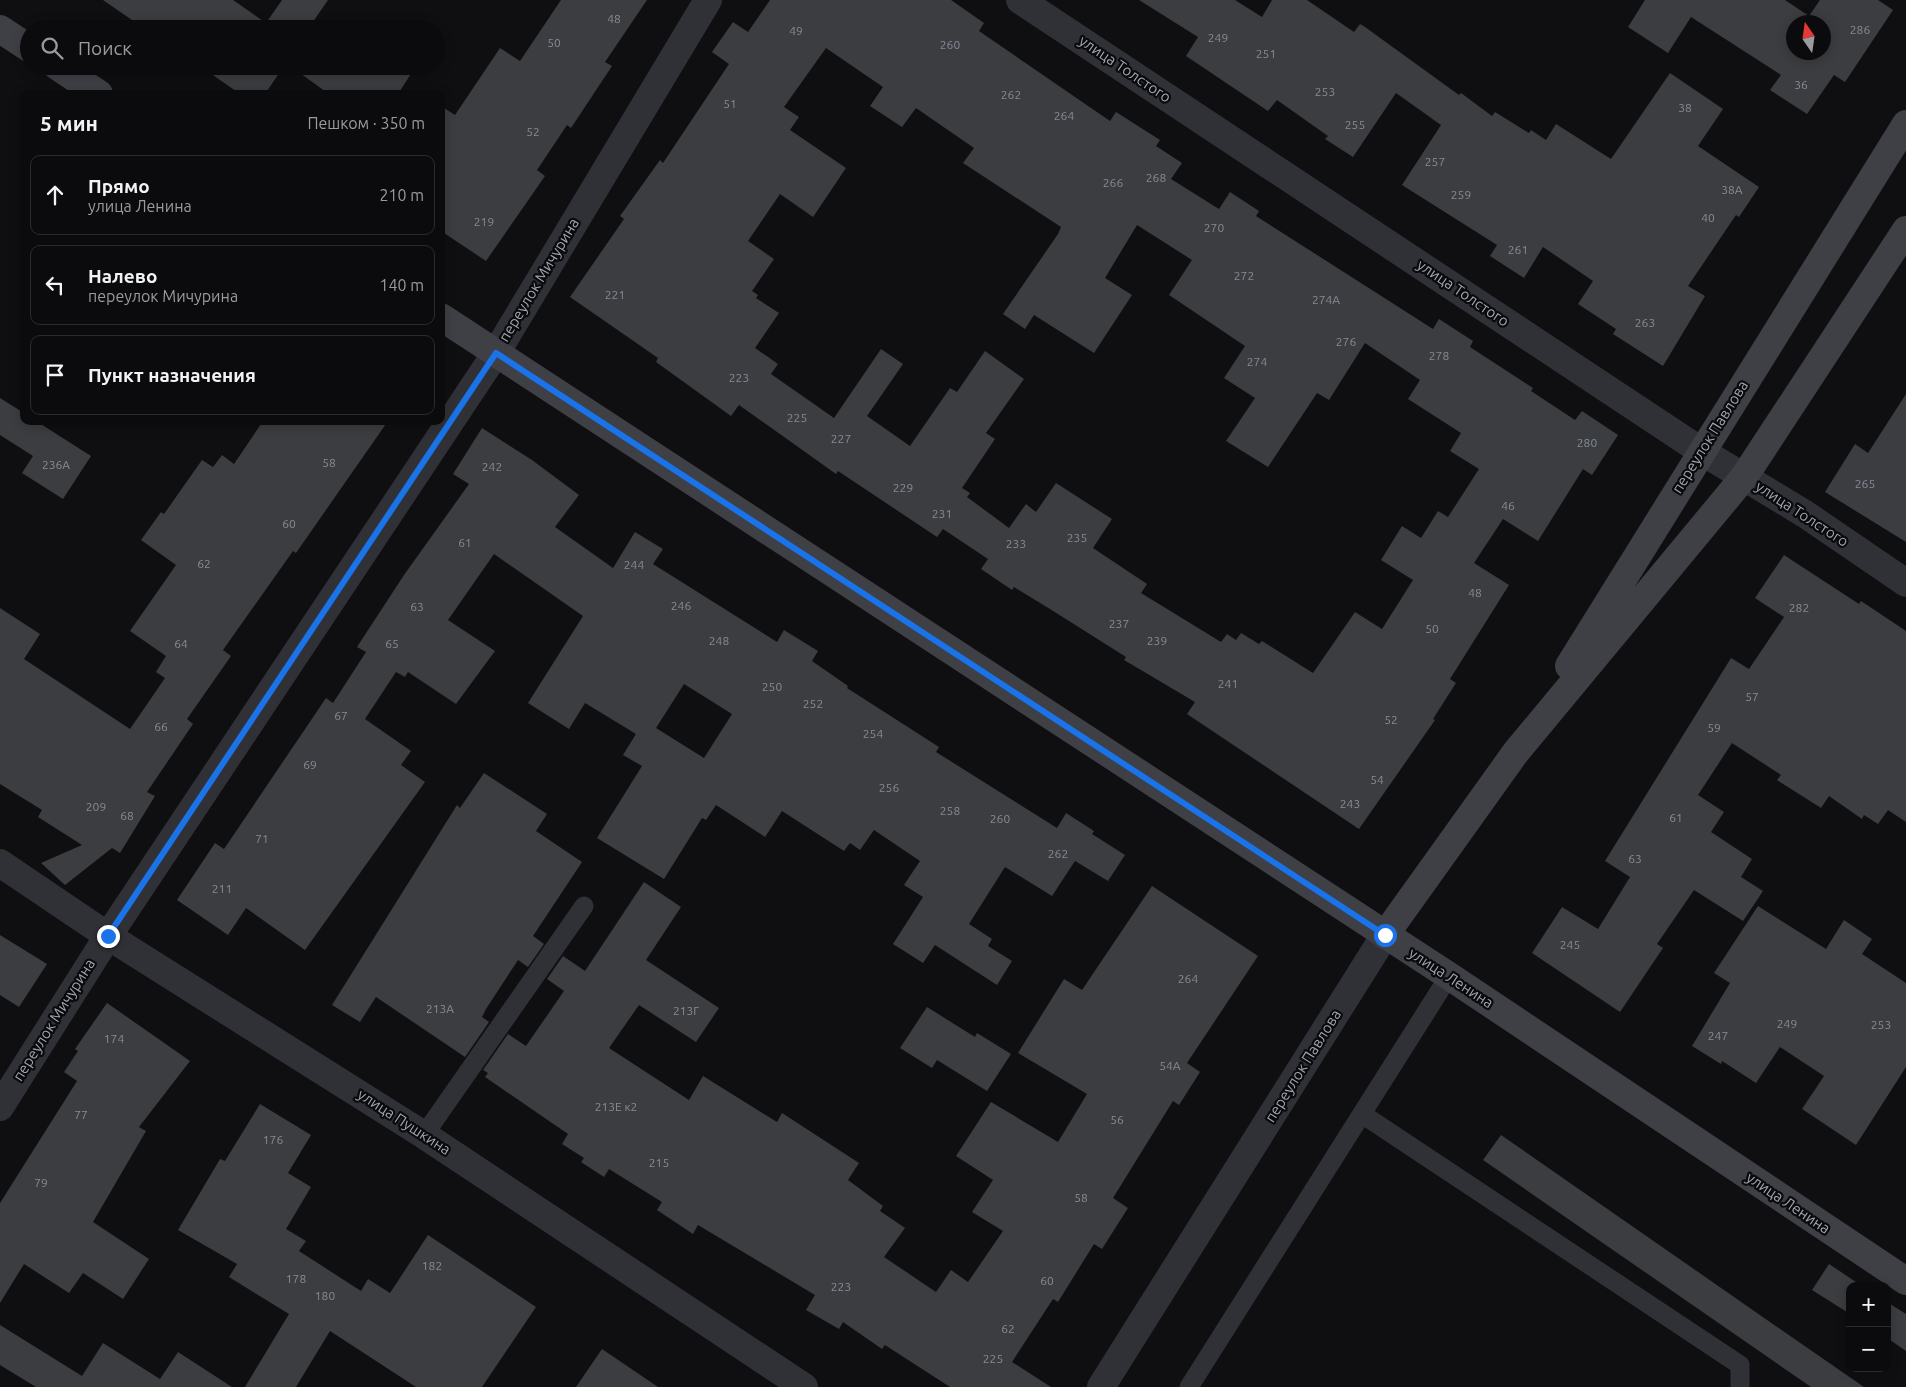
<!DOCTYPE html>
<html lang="ru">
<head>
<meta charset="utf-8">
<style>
  :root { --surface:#0b0b0d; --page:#19191b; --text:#f1f3f6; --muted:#9a9b9d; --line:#2b2b2e }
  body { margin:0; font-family:Ubuntu,sans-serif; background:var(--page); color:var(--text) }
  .controls { position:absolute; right:15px; bottom:15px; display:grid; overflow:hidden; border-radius:10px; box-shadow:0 2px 12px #0003 }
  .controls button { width:45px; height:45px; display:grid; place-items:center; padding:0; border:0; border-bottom:1px solid var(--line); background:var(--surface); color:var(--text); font:25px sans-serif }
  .compass { position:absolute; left:1786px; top:15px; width:45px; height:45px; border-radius:50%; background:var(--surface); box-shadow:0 2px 12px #0003; rotate:347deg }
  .stop { position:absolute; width:15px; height:15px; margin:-11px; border:4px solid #1a73e8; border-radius:50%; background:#fff }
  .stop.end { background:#1a73e8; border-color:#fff; box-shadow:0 1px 5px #0008 }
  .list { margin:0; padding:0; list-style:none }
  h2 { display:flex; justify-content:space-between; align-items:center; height:65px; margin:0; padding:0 20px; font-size:21px }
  h2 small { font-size:16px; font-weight:400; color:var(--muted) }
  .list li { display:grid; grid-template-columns:32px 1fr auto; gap:15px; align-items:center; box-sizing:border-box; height:80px; margin:0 10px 10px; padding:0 10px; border:1px solid var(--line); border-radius:10px }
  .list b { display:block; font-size:19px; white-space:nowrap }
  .list p { margin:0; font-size:16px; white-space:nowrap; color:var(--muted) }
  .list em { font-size:16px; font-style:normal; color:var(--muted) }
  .icon { flex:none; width:28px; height:28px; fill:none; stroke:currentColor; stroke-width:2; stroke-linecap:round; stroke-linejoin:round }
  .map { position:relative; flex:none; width:1906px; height:1387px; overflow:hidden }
  .search { position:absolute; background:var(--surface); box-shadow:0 2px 12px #0003; left:20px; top:20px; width:425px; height:55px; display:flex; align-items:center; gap:12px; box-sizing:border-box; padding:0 18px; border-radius:28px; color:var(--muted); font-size:19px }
  .panel { position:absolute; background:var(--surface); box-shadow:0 2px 12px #0003; left:20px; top:90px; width:425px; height:335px; border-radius:10px }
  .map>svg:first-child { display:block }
</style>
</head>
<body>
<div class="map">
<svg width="1906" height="1387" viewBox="0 0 1906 1387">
  <rect width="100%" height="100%" fill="#0f0f11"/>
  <!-- building -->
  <path fill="#3b3d41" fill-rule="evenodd" d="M103,0h130l33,23 16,-23h46l-20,29h-163z
    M561,0h86l-42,62 7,4 -41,62 -4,-3 -30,45 8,6 -59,85 -45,-30v-125l14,9 45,-67 20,13z
    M770,0h181l33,23 -5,8 131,90 6,-9 44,28 -4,6 26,17 -11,16 48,30 11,-17 29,19 -3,5 177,113 6,-10 34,22 -3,6 63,41 -2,3 44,29 7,-9 36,24 -26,40 -9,-6 -45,72 -35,-22 -29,44 35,22 -59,94 6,4 -23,36 2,1 -76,109 -172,-115 8,-12 -71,-42 2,-3 -76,-48 -36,-22 -2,3 -31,-21 7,-10 -45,-30 -6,8 -99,-66 -2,3 -97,-69 -8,11 -75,-54 2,-4 -88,-61 54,-78 -4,-3 40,-56 3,3 66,-99 -17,-12 21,-30 15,10zM826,48l57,39 -13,19 32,21 14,-19 58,40 -11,15 98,64 -3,7 -55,80 22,15 9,-14 60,38 38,-58 -27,-17 32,-53 55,35 -23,35 76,51 -21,32 31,20 -29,43 42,26 49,-74 12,7 36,-57 55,37 -12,19 53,34 -11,18 29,18 -31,48 -10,-6 -17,27 -19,-12 -21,34 32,20 -31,49 -27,-17 -42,61 -51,-32 -3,3 -18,-11 -5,7 -9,-6 -6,8 -80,-49 6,-9 -54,-36 19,-29 -56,-36 -20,29 -10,-8 -17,24 -42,-31 3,-4 -8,-5 33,-49 -9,-6 38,-54 -39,-28 -28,41 -7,-4 -40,58 -43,-30 36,-52 -22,-15 -47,69 -63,-44 7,-10 -23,-16 24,-35 -23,-15 2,-3 -6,-4 22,-32 -26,-18 32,-47 33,23 33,-49 -56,-38 9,-13 -15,-10z
    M1139,0h96l27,17 10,-17h35l47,32 6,-8 5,3 94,68 2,-2 31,23 3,-4 34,21 2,-3 15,10 10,-16 55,35 59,-86 53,36 -25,37 61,41 -20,30 -3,-2 -48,71 17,10 -42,70 -50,-32 3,-5 -38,-25 15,-23 -50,-34 -19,31 -34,-22 7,-11 -95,-60 39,-60 -45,-32 -43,64 -28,-18 3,-3 -51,-36 -9,11 -82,-55 12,-19z
    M1645,0h140l24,16 11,-16h58l15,10 -48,72 -11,-7 -27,39 -37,-24 11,-15 -90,-58 -23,36 -40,-26zM1794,22h30v30h-30z
    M200,66h84l-19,28h-25z
    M290,66h126l-18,28h-69z
    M1906,394v148l-81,-50 30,-48 13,9z
    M0,398l24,15v8h12l55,35 -28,43 -41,-26 11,-17 -33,-21z
    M263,421h125l-92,132 -3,-2 -70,99 8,6 -44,63 6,5 -46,68 8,4 -35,57 -8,-5 -47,37 -24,-22 41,-18 -44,-28 4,-7 -42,-26v-176l40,26 -16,25 106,70 35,-51 -9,-6 10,-16 -36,-25 46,-66 -35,-25 20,-28 3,2 38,-54 11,7 9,-12 12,9z
    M482,428l50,32 47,35 -24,32 58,41 22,-36 28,17 -10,15 124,78 7,-12 34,21 -6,10 36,25 -1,2 92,59 -3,5 121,76 9,-15 28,18 -2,3 33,21 -17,26 -33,-20 -23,35 -47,-29 -36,57 23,15 -4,7 24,15 -15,24 -62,-40 -12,18 -30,-19 30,-47 -19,-12 16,-24 -46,-31 -14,20 -10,-7 -6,8 -62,-40 -17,26 -49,-32 -10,15 -4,-2 -38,61 -67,-41 45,-72 -19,-11 13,-21 -51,-31 -16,26 -41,-26 55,-87 -89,-62 -46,66 47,31 -39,53 -48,-32 -3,5 -9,-5 -31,47 46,32 -10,14 24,17 -120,168 -59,-42 -18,27 -51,-35 38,-57 9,6 102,-151 7,5 33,-51 -9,-5 47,-72 65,-91 -16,-10zM684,684l48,30 -28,44 -48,-30z
    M1784,555l75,49 2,-3 45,30v191l-18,-12 -10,14 -14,-9 -2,4 -33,-23 -8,12 -44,-28 4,-5 -49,-32 -34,52 26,17 -13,20 41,27 -11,18 22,14 -20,30 -49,-31 -37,54 6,4 -43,64 -88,-59 30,-46 36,22 32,-52 -25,-16 126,-203 18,11 35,-52 -29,-19z
    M484,773l63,41 -11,17 46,31 -49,74 11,8 -16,23 -10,-7 -32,49 -4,8 7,5 -24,35 -89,-60 -16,25 -28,-17 125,-200 3,3z
    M644,882l37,25 -35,53 73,48 -23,34 -57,-37 -30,43 80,52 14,-24 74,46 5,-9 77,50 -11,17 35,26 -3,5 25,17 -21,29 52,35 15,-22 17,12 35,-51 -31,-19 21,-32 -37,-24 35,-54 67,40 29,-48 -69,-41 46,-74 18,11 70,-104 106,70 -71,107 13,9 -21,33 -6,-4 -60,97 15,10 -26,41 -8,-5 -36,58 -5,-3 -41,63 39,25h-101l-65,-42 -3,4 -39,-27 -4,7 -33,-19 9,-15 -117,-70 -5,9 -36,-24 5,-8 -53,-33 -5,8 -23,-15 3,-4 -22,-14 6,-10 -83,-57 3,-4 -5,-3 25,-36 18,12 38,-55 -17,-12 16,-23 22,15z
    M1758,906l68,43 18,-29 28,19 -10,15 44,29v84l-50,78 -54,-36 22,-33 -44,-29 -24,36 -34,-22 -1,3 -29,-18 38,-63 -16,-10z
    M0,935l47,29 -28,43 -19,-12z
    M107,1003l83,58 -51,66 7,4 -53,91 56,37 -26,40 -40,-26 -14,20 -45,-29 -24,39v-100l77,-122 -13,-9 14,-21 -3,-2z
    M927,1007l48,30 2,-4 34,21 -24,37 -50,-31 -5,8 -32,-20z
    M260,1104l51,31 -23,38 23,14 -25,42 20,12 -7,10 62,40 7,-12 22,14 38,-58 108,72 -54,80h-66l-86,-56 -34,56h-51l44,-73 -60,-37 8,-13 -59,-34 42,-71 5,2z
    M1501,1135l295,205 68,47h-53l-328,-227z
    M1829,1264l33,22h-12v28l-38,-24z
    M1887,1302l19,12v37l-19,-13z
    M0,1325l82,51 21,-33 57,36 18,-27 54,35h-196l-36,-22z
    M602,1349l56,38h-82z"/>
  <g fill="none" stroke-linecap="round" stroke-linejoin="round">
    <!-- lane -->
    <path stroke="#303136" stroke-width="19" d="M1362,1114l378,251v22
      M424,1135l160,-229
      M1189,1387l260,-411"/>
    <!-- street -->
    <path stroke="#303136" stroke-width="28" d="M1020,0l681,451 104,63 101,69
      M0,863l108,73 316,199 380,252
      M0,1107l108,-171 388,-583 212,-353
      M1101,1387l284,-452"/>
    <!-- secondary -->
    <path stroke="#3e4046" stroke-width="28" d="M0,29l29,19
      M57,66l42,28
      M441,317l1008,659 457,305
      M1569,666l337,-542
      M1385,935l131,-183 228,-275 162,-247"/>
  </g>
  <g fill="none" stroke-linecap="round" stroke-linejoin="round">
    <!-- route -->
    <path stroke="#1a73e8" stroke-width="6" d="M108,936l388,-583 889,582"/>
  </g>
  <g text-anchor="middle" stroke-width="4.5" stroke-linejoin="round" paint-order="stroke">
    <!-- number labels -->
    <g font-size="12" fill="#868c96">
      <text x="614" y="23">48</text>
      <text x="1860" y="34">286</text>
      <text x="796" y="35">49</text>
      <text x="1218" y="42">249</text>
      <text x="554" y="47">50</text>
      <text x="950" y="49">260</text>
      <text x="1266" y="58">251</text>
      <text x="1801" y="89">36</text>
      <text x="1325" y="96">253</text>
      <text x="1011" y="99">262</text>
      <text x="730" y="108">51</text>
      <text x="1685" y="112">38</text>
      <text x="1064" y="120">264</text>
      <text x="1355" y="129">255</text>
      <text x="533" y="136">52</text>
      <text x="1435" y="166">257</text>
      <text x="1156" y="182">268</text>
      <text x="1113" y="187">266</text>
      <text x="1732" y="194">38А</text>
      <text x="1461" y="199">259</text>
      <text x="1708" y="222">40</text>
      <text x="484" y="226">219</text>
      <text x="1214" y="232">270</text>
      <text x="1518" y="254">261</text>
      <text x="1244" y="280">272</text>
      <text x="615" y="299">221</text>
      <text x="1326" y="304">274А</text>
      <text x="1645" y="327">263</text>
      <text x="1346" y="346">276</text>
      <text x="1439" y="360">278</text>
      <text x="1257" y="366">274</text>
      <text x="739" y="382">223</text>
      <text x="797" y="422">225</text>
      <text x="841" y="443">227</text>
      <text x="1587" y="447">280</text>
      <text x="329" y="467">58</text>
      <text x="56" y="469">236А</text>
      <text x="492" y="471">242</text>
      <text x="1865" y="488">265</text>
      <text x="903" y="492">229</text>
      <text x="1508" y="510">46</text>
      <text x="942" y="518">231</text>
      <text x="289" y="528">60</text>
      <text x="1077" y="542">235</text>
      <text x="465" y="547">61</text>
      <text x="1016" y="548">233</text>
      <text x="204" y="568">62</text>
      <text x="634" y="569">244</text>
      <text x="1475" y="597">48</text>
      <text x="681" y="610">246</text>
      <text x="417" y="611">63</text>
      <text x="1799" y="612">282</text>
      <text x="1119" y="628">237</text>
      <text x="1432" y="633">50</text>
      <text x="719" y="645">248</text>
      <text x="1157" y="645">239</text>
      <text x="181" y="648">64</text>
      <text x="392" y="648">65</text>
      <text x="1228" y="688">241</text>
      <text x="772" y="691">250</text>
      <text x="1752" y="701">57</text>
      <text x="813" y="708">252</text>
      <text x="341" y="720">67</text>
      <text x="1391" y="724">52</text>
      <text x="161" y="731">66</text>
      <text x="1714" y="732">59</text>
      <text x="873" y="738">254</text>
      <text x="310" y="769">69</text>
      <text x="1377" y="784">54</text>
      <text x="889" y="792">256</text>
      <text x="1350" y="808">243</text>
      <text x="96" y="811">209</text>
      <text x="950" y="815">258</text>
      <text x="127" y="820">68</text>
      <text x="1676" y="822">61</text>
      <text x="1000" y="823">260</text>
      <text x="262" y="843">71</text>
      <text x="1058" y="858">262</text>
      <text x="1635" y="863">63</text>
      <text x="222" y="893">211</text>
      <text x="1570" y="949">245</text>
      <text x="1188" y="983">264</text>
      <text x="440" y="1013">213А</text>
      <text x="686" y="1015">213Г</text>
      <text x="1787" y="1028">249</text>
      <text x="1881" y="1029">253</text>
      <text x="1718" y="1040">247</text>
      <text x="114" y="1043">174</text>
      <text x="1170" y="1070">54А</text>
      <text x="616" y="1111">213Е к2</text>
      <text x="81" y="1119">77</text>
      <text x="1117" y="1124">56</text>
      <text x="273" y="1144">176</text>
      <text x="659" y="1167">215</text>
      <text x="41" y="1187">79</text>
      <text x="1081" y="1202">58</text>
      <text x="432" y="1270">182</text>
      <text x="296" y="1283">178</text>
      <text x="1047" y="1285">60</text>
      <text x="841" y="1291">223</text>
      <text x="325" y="1300">180</text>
      <text x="1008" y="1333">62</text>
      <text x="993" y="1363">225</text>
    </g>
    <!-- street labels -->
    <g font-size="15" fill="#9fa7b3" stroke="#0a0a0c">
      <text transform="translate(1125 69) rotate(34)" y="5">улица Толстого</text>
      <text transform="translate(539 280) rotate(-59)" y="5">переулок Мичурина</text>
      <text transform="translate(1463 293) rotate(34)" y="5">улица Толстого</text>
      <text transform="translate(1710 437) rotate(-58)" y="5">переулок Павлова</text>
      <text transform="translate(1802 514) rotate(33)" y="5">улица Толстого</text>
      <text transform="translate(1451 978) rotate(33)" y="5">улица Ленина</text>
      <text transform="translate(54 1020) rotate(-58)" y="5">переулок Мичурина</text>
      <text transform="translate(1303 1066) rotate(-58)" y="5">переулок Павлова</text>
      <text transform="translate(404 1122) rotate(33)" y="5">улица Пушкина</text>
      <text transform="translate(1788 1203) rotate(34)" y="5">улица Ленина</text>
    </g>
  </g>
</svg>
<div class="controls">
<button>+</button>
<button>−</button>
</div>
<svg class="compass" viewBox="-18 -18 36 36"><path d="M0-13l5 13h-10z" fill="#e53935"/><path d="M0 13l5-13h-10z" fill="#9a9b9d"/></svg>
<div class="stop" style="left:1385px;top:935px"></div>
<div class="stop end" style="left:108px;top:936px"></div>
<div class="search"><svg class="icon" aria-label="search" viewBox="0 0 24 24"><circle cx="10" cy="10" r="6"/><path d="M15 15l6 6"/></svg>Поиск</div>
<section class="panel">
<h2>5 мин<small>Пешком · 350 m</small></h2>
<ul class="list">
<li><svg class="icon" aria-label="ahead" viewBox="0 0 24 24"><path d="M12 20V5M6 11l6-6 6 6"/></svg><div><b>Прямо</b><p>улица Ленина</p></div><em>210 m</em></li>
<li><svg class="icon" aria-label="left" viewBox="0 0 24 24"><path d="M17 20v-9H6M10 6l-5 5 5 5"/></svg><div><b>Налево</b><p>переулок Мичурина</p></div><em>140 m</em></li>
<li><svg class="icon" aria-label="arrive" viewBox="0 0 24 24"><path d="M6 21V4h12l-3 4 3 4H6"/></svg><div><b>Пункт назначения</b></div></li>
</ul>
</section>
</div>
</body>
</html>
